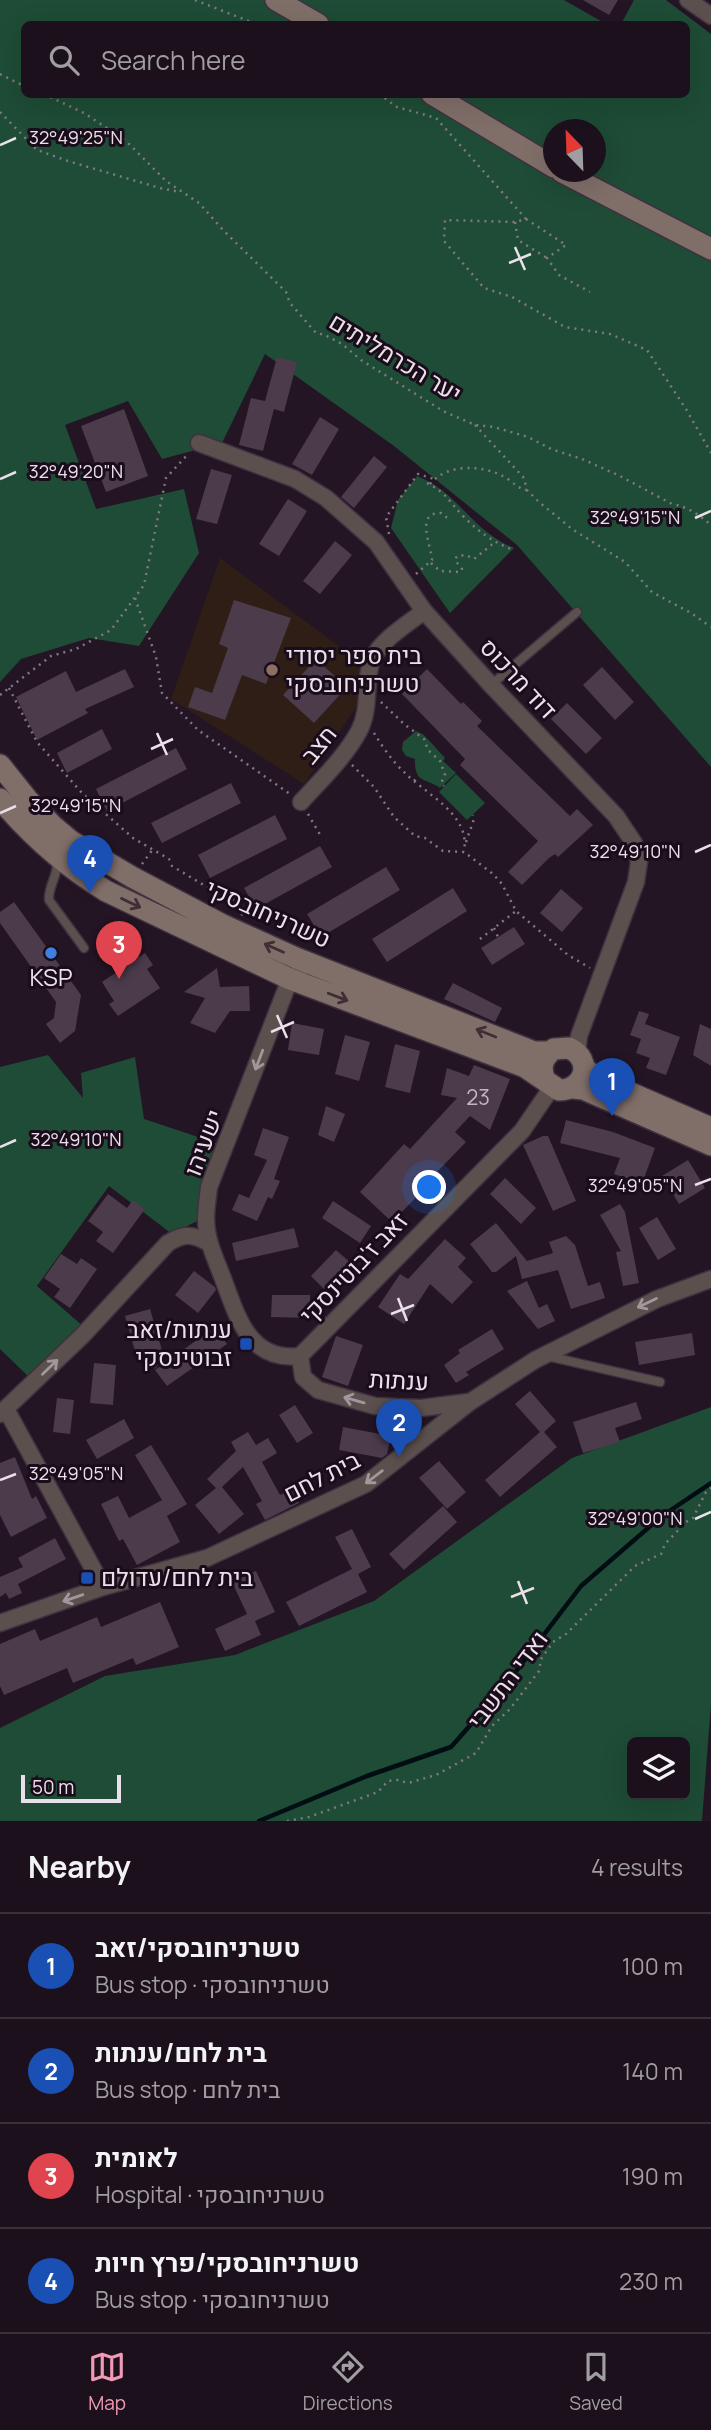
<!DOCTYPE html>
<html lang="en">
<head>
<meta charset="utf-8">
<style>
  :root { --surface:#1b101b; --page:#241924; --text:#f1f3f6; --muted:#a09da3; --line:#39303a; --accent:#f09ab6 }
  body { margin:0; font-family:Manrope,Heebo,sans-serif; background:var(--page); color:var(--text) }
  .controls { position:absolute; right:21px; bottom:21px; display:grid; overflow:hidden; border-radius:10px; box-shadow:0 7px 28px #0002 }
  .controls button { width:63px; height:63px; display:grid; place-items:center; padding:0; border:0; border-bottom:2px solid var(--line); background:var(--surface); color:var(--text); font:35px sans-serif }
  .compass { position:absolute; left:543px; top:119px; width:63px; height:63px; border-radius:50%; background:var(--surface); box-shadow:0 7px 28px #0002; rotate:337deg }
  .scale { position:absolute; left:21px; bottom:18px; width:100px; box-sizing:border-box; padding-left:7px; border:4px solid #eae0ea; border-top:0; font-size:19px; line-height:24px; white-space:nowrap; color:#eae0ea; -webkit-text-stroke:5px #1a0c1a; paint-order:stroke }
  .you { position:absolute; left:430px; top:1188px; width:24px; height:24px; margin:-18px; border:5px solid #fff; border-radius:50%; background:#1a73e8; box-shadow:0 0 0 10px #1a73e833 }
  .badge { display:grid; place-items:center; width:46px; height:46px; border-radius:50%; background:var(--accent); color:#fff; font-size:23px; font-weight:700 }
  .pin { position:absolute; translate:-50% -58px; filter:drop-shadow(0 2px 4px #0008) }
  .pin::after { content:''; position:absolute; top:37px; width:24px; height:21px; background:inherit; clip-path:polygon(0 0,100% 0,50% 100%) }
  .list { margin:0; padding:0; list-style:none }
  h2 { display:flex; justify-content:space-between; align-items:center; height:91px; margin:0; padding:0 28px; font-size:30px }
  h2 small { font-size:23px; font-weight:400; color:var(--muted) }
  .list li { display:grid; grid-template-columns:46px 1fr auto; gap:21px; align-items:center; box-sizing:border-box; height:105px; padding:0 28px; border-top:2px solid var(--line) }
  .list b { display:block; font-size:26px; white-space:nowrap }
  .list p { margin:0; font-size:23px; white-space:nowrap; color:var(--muted) }
  .list em { font-size:23px; font-style:normal; color:var(--muted) }
  .icon { flex:none; width:38px; height:38px; fill:none; stroke:currentColor; stroke-width:2; stroke-linecap:round; stroke-linejoin:round }
  .map { position:relative; flex:none; width:711px; height:1821px; overflow:hidden }
  .search { position:absolute; background:var(--surface); box-shadow:0 7px 28px #0002; left:21px; right:21px; top:21px; height:77px; display:flex; align-items:center; gap:18px; box-sizing:border-box; padding:0 24px; border-radius:10px; color:var(--muted); font-size:26px }
  .sheet { height:511px; background:var(--surface) }
  nav { display:flex; justify-content:space-around; align-items:center; box-sizing:border-box; height:98px; border-top:2px solid var(--line); background:var(--surface); font-size:19px; color:var(--muted) }
  nav a { display:grid; justify-items:center; gap:4px }
  nav .on { color:var(--accent) }
  .map>svg:first-child { display:block }
</style>
</head>
<body>
<div class="map">
<svg width="711" height="1821" viewBox="0 0 711 1821">
  <rect width="100%" height="100%" fill="#241524"/>
  <!-- education -->
  <path fill="#2e1e16" d="M220,558l146,108 -5,7v27l-57,84 -133,-85z"/>
  <!-- green -->
  <path fill="#1e4c36" fill-rule="evenodd" d="M0,0h564l42,24h-582v70h662v-70h-65l13,-24h32l45,34v733l-194,-222 -123,-99 -129,-92 -43,89 -60,16 -34,-58 -63,24 31,84 88,-20 15,64 -60,93 -50,-8 -68,21 -21,23zM554,130h42v42h-42z
    M417,476c42,16 53,54 97,72l-64,65 -59,-85 7,-28z
    M416,731l8,4 21,23 -2,3 13,12 -16,15c-13,-10 -26,-4 -25,-29l-9,-3 -4,-6 1,-8z
    M456,774l29,29 -18,17 -28,-28z
    M48,1055l35,43 -2,-25 54,-16 9,62 75,25 -20,76 -27,14 -63,-48 -72,100 47,41 -55,50 -29,-28v-282z
    M711,1407v297l-9,117h-702v-93l105,-52 130,-21 139,-54 198,-143zM632,1742h53v53h-53z"/>
  <g fill="none" stroke-linecap="round" stroke-linejoin="round">
    <!-- stream -->
    <path stroke="#000d12" stroke-width="4.5" d="M259,1821l108,-45 84,-29 53,-60 77,-101 81,-70 49,-33"/>
  </g>
  <!-- building -->
  <path fill="#4b3b4b" d="M583,0h35l-9,15z
    M277,357l20,5 -13,50 -10,-3 -11,42 -24,-6 12,-47 14,3z
    M124,409l24,67 -42,16 -25,-66z
    M320,417l19,12 -27,46 -20,-11z
    M374,456l13,11 -33,41 -13,-11z
    M211,469l21,6 -15,49 -21,-5z
    M288,499l19,12 -28,45 -20,-12z
    M335,541l17,14 -32,39 -17,-13z
    M234,600l57,18 -25,66 -24,-9 -17,45 -37,-13 7,-20 17,6 16,-45 -9,-4z
    M316,659l31,28 -33,36 -31,-28z
    M602,667l32,35 -19,18 -32,-35z
    M125,669l9,18 -49,22 3,4 -51,27 -21,-43 50,-26 10,21z
    M427,669l34,35 2,-2 19,19 -5,5 93,90 7,-7 16,16 -35,32 -3,-3 -6,4 -27,27 -14,-13 30,-31 -78,-76 5,-6 -63,-65z
    M567,703l35,35 -16,16 -35,-35z
    M102,729l10,20 -45,24 -10,-20z
    M176,748l11,21 -80,42 -11,-22z
    M231,783l10,20 -79,40 -11,-20z
    M275,815l12,24 -77,39 -12,-23z
    M320,846l12,21 -76,42 -12,-21z
    M386,867l14,23 -79,47 -14,-23z
    M453,888l14,23 -80,51 -15,-23z
    M561,889l22,19 -21,24 -22,-19z
    M14,902l67,93 -6,36 -15,12 -14,-19 8,-6 2,-16 -56,-79v-11z
    M514,927l11,17 -33,21 -11,-17z
    M145,953l8,12 -6,4 13,19 -42,28 -9,-12 5,-3 -12,-19z
    M217,968l3,19 29,-1 1,25h-20l-15,22 -25,-10 15,-25 -21,-6z
    M453,983l49,25 -7,14 -51,-23z
    M639,1011l10,3 -4,10 35,13 -14,38 -20,-7 4,-10 -14,-5 5,-14 -11,-4z
    M292,1023l32,6 -5,26 -31,-5z
    M700,1024l11,5v37l-18,-11z
    M345,1035l25,7 -11,39 -24,-7z
    M395,1044l25,7 -10,42 -25,-6z
    M474,1065l36,14 -20,51 -20,-14 -15,16 11,10 -30,31 2,2 -46,47 -32,-30 44,-48 6,5 47,-51 -16,-3 6,-27 22,8z
    M326,1106l19,8 -11,28 -16,-7z
    M566,1120l47,12 42,16 -13,36 -28,-10 6,-16 -60,-15z
    M263,1128l26,9 -15,42 6,2 -8,18 -4,-2 -11,24 -25,-11 7,-16 10,4 18,-38 -13,-5z
    M543,1136h5l28,65 -23,10 -30,-66z
    M688,1160l17,28 -26,16 -17,-28z
    M505,1178l31,30 -15,16 -31,-30z
    M108,1194l19,14 6,-8 12,9 -32,44 -17,-12 7,-9 -15,-11z
    M333,1201l38,25 -11,17 -38,-25z
    M620,1204l5,8 14,71 -16,3 -7,-34 5,-1 -21,-36z
    M657,1217l19,32 -18,11 -19,-32z
    M496,1223l31,38 26,-8 -4,-11 17,-6 9,9 13,41 12,-4 5,16 -34,11 -13,-39 -36,9 -6,-23 -20,16h-4l-22,-28z
    M294,1228l5,19 -63,14 -4,-18z
    M445,1239l21,19 -8,9 15,15 -21,22 -22,-20 -26,40 -26,-17 22,-33 8,5z
    M336,1250l16,14 -24,25h-4l-13,-13z
    M61,1254l16,10 4,-6 16,11 -27,39 -16,-11 6,-8 -16,-11z
    M194,1271l21,16 1,3 -18,23 -23,-18z
    M527,1281l12,27 8,-4 8,17 -17,8 -31,-38z
    M272,1295h38v23l-39,-1z
    M150,1309l14,48 -9,12 -9,-13 -9,2 -12,-42z
    M215,1327l12,17 -60,42 -12,-16z
    M492,1329l12,20 -38,23 3,3 -13,8 -12,-18 16,-12 -2,-3z
    M692,1333l3,22 -56,10 -4,-23z
    M336,1336l27,9 -15,41 -26,-9z
    M94,1363l22,2 -3,40 -23,-2z
    M530,1391l26,30 -12,11 13,15 -57,50 -15,-17 55,-48 -25,-28z
    M57,1398l17,2 -4,34 -17,-2z
    M636,1402l6,17 -27,9 5,14 -37,11 -10,-31z
    M295,1405l18,28 -16,10 -18,-28z
    M124,1419l10,19 -37,21 -11,-19z
    M343,1427l48,9 -4,18 -5,4 -43,-8z
    M248,1432l8,13 12,-7 9,15 -15,9 18,33 12,-6 7,14 -34,17 -9,-16 6,-3 -19,-34 -21,20 22,27 -25,20 -24,-29 21,-17 -9,-9 29,-28 -5,-9z
    M151,1445l36,59 -20,12 13,26 -43,23 -14,-26 -4,2 -18,-37 17,-8 11,22 33,-18 -27,-45z
    M15,1457l17,42 4,-3 11,22 -36,19 -11,-22v-52z
    M439,1461l27,31 -19,17 -28,-31z
    M443,1506l14,16 -53,48 -15,-16z
    M352,1529l19,38 -13,7 9,18 -68,34 -13,-24 66,-33 -17,-32z
    M55,1538l11,21 -48,25 4,9 -13,6 -3,-6 -6,4v-20l23,-10 -5,-9z
    M256,1571l19,41 -20,9 6,14 -36,16 -10,-22 32,-15 -15,-32z
    M160,1602l19,45 -43,18 -3,-7 -60,25 -6,-15 -63,27 -4,-9v-42l35,-15 5,12 57,-24 4,10z"/>
  <g fill="none" stroke-linecap="round" stroke-linejoin="round">
    <!-- lane casing -->
    <g stroke="#403140" stroke-width="11">
      <path id="lane" d="M491,685l86,-73
        M57,860c2,15 -9,25 -8,40l35,48
        M547,1356l113,26"/>
    </g>
    <!-- street casing -->
    <g stroke="#403140" stroke-width="19">
      <path id="street" d="M688,0l23,16
        M199,443l96,36 31,19 50,44 48,69 67,74 125,131 18,27 5,19 -3,20 -57,154 -2,17
        M301,802c20,-22 44,-45 58,-71 13,-25 4,-52 14,-73 9,-19 35,-34 51,-47
        M298,973l-8,6 -81,208c-1,10 -3,21 -3,32 0,20 9,39 16,57 15,39 26,86 78,80
        M300,1356l222,-225 30,-44
        M300,1356l3,21 15,13 57,16 46,2 47,-6
        M6,1409l97,178
        M0,1414l83,-79 85,-92c17,-10 24,-9 41,0
        M0,1623l103,-36 104,-29 159,-74 104,-82 65,-42 122,-61 54,-20"/>
    </g>
    <!-- secondary casing -->
    <g stroke="#403140" stroke-width="24">
      <path id="secondary" d="M276,0l42,24
        M432,94l122,73
        M562,172l149,77
        M0,765l28,35 25,26 18,15 61,36 91,48 73,33 238,94h16
        M0,799c31,37 65,67 106,92l184,88 235,88 34,23c26,0 35,-30 10,-42l-15,1c-11,8 -15,18 -9,31
        M584,1069l19,12 108,47
        M573,1088l10,1 128,56"/>
    </g>
    <!-- path -->
    <path stroke="#847784" stroke-width="2.5" stroke-dasharray="2 5" stroke-linecap="butt" d="M195,0l61,24
      M0,74l24,12
      M44,94l40,19 41,27 41,41 33,22 24,27 63,62 4,11 26,30 9,2 17,9 19,16 82,51 32,14 19,2 34,10 23,12 31,10 38,17 52,28c16,3 26,10 39,21
      M379,94l18,13 39,11 90,101 -11,3 -70,-2 -1,21 40,47 28,9 53,30 45,7 37,16 39,59 25,44
      M0,112l37,38 34,12 89,26 20,4
      M526,219l40,26 -19,13 12,17 31,17
      M515,222l3,18 29,18
      M475,425l49,53 3,12 12,12 33,27 53,33 27,30 39,21 20,14
      M427,483c19,9 23,20 37,34 14,14 29,25 47,32
      M430,484c17,-21 55,-20 78,-5 7,5 11,10 19,11
      M389,534l-3,-17 32,-43 16,5
      M431,563l9,8 20,1 2,-3 -7,-9 2,-4 9,-1 8,4 21,-17
      M416,574l16,-14c-1,-15 -17,-48 9,-47l10,8
      M135,598l21,59 6,36 36,37 92,64
      M9,688l28,54 45,51 51,45 36,21 3,7 45,27 25,10v14
      M0,695l51,-39 25,-7 35,-19 33,-45 22,-107 23,-25
      M381,702l23,22 20,15 4,11 12,11 5,14 -4,8 3,3
      M374,733c8,13 18,28 30,39 21,22 67,42 60,79
      M352,765l22,22 20,30 21,19 10,2 18,13 21,1 29,22 9,10 14,27 52,44 22,13
      M414,781l5,-5
      M308,814l14,24
      M466,842l8,-23 -1,-4
      M142,864l11,-15
      M494,928l4,9
      M480,939l36,-28
      M287,1821l22,-4 69,-25 10,-11 10,-1 10,3 28,-8 40,-22 16,-27 18,-17 29,-38 2,-12 12,-17 13,-8 69,-68 26,-12 4,-10 21,-22 7,-4 13,-26 5,-4"/>
    <!-- lane -->
    <use href="#lane" stroke="#5b504d" stroke-width="8"/>
    <!-- street -->
    <use href="#street" stroke="#5b504d" stroke-width="16"/>
    <!-- secondary -->
    <use href="#secondary" stroke="#806e69" stroke-width="21"/>
  </g>
  <!-- one-way arrows -->
  <defs><path id="oneway-shaft" d="M-6 0H5M1.5-3L5.5 0L1.5 3" fill="none" stroke-width="1.6" stroke-linecap="round" stroke-linejoin="round" transform="scale(1.75)"/></defs>
  <g stroke="#3e2e36">
    <use href="#oneway-shaft" transform="translate(131 903) rotate(25)"/>
    <use href="#oneway-shaft" transform="translate(274 948) rotate(-156)"/>
    <use href="#oneway-shaft" transform="translate(338 997) rotate(21)"/>
    <use href="#oneway-shaft" transform="translate(486 1033) rotate(-158)"/>
  </g>
  <g stroke="#a2989c">
    <use href="#oneway-shaft" transform="translate(259 1060) rotate(111)"/>
    <use href="#oneway-shaft" transform="translate(647 1303) rotate(154)"/>
    <use href="#oneway-shaft" transform="translate(50 1367) rotate(-44)"/>
    <use href="#oneway-shaft" transform="translate(354 1400) rotate(-164)"/>
    <use href="#oneway-shaft" transform="translate(374 1477) rotate(143)"/>
    <use href="#oneway-shaft" transform="translate(73 1598) rotate(161)"/>
  </g>
  <!-- ticks -->
  <path fill="none" stroke="#eae0ea" stroke-width="2.5" d="M0,145l16,-7M515,247l10,23M509,263l22,-9M0,479l16,-7M695,518l16,-7M157,733l10,22M151,749l22,-10M0,813l16,-7M695,852l16,-7M277,1015l10,23M271,1032l23,-10M0,1147l16,-7M695,1185l16,-6M398,1298l9,23M391,1314l23,-9M0,1480l16,-6M695,1519l16,-7M518,1581l9,23M511,1597l23,-9"/>
  <!-- markers -->
  <circle fill="#8d6e63" stroke="#1a0c1a" stroke-width="2.5" cx="272" cy="670" r="7"/>
  <circle fill="#3f7fe0" stroke="#1a0c1a" stroke-width="2.5" cx="51" cy="953" r="7"/>
  <g fill="#1a4fb4" stroke="#1a0c1a" stroke-width="2.5">
    <rect x="239" y="1337" width="14" height="14" rx="3.5"/>
    <rect x="80" y="1571" width="14" height="14" rx="3.5"/>
  </g>
  <g text-anchor="middle" stroke-width="6" stroke-linejoin="round" paint-order="stroke">
    <!-- number labels -->
    <g font-size="21" fill="#c2b7c2">
      <text x="478" y="1105">23</text>
    </g>
    <!-- street labels -->
    <g font-size="24" fill="#eae0ea" stroke="#1a0c1a">
      <text transform="translate(395 358) rotate(31)" y="8">יער הכרמליתים</text>
      <text transform="translate(518 679) rotate(47)" y="8">דוד מרכוס</text>
      <text transform="translate(319 745) rotate(-51)" y="8">חצב</text>
      <text transform="translate(268 914) rotate(24)" y="8">טשרניחובסקי</text>
      <text transform="translate(204 1143) rotate(-69)" y="8">ישעיהו</text>
      <text transform="translate(354 1268) rotate(-46)" y="8">זאב ז'בוטינסקי</text>
      <text transform="translate(399 1381) rotate(3)" y="8">ענתות</text>
      <text transform="translate(322 1477) rotate(-27)" y="8">בית לחם</text>
      <text transform="translate(508 1680) rotate(-53)" y="8">ואדי התשבי</text>
    </g>
    <!-- poi labels -->
    <g font-size="24" fill="#eae0ea" stroke="#1a0c1a" text-anchor="start">
      <text x="286" y="664">בית ספר יסודי<tspan x="286" dy="28">טשרניחובסקי</tspan></text>
      <text x="51" y="986" text-anchor="middle">KSP</text>
      <text x="232" y="1338" text-anchor="end">ענתות/זאב<tspan x="232" dy="28">זבוטינסקי</tspan></text>
      <text x="101" y="1586">בית לחם/עדולם</text>
    </g>
  </g>
  <g font-size="18" text-anchor="middle" fill="#eae0ea" stroke="#1a0c1a" stroke-width="6" stroke-linejoin="round" paint-order="stroke">
    <text x="76" y="144">32°49'25"N</text>
    <text x="76" y="478">32°49'20"N</text>
    <text x="635" y="524">32°49'15"N</text>
    <text x="76" y="812">32°49'15"N</text>
    <text x="635" y="858">32°49'10"N</text>
    <text x="76" y="1146">32°49'10"N</text>
    <text x="635" y="1192">32°49'05"N</text>
    <text x="76" y="1480">32°49'05"N</text>
    <text x="635" y="1525">32°49'00"N</text>
  </g>
</svg>
<div class="controls">
<button><svg class="icon" aria-label="layers" viewBox="0 0 24 24"><path d="M12 4l9 5-9 5-9-5zM3 14l9 5 9-5"/></svg></button>
</div>
<svg class="compass" viewBox="-18 -18 36 36"><path d="M0-13l5 13h-10z" fill="#e53935"/><path d="M0 13l5-13h-10z" fill="#a09da3"/></svg>
<div class="scale">50 m</div>
<div class="you"></div>
<div class="pin badge" style="left:612px;top:1116px;background:#1a4fb4">1</div>
<div class="pin badge" style="left:399px;top:1457px;background:#1a4fb4">2</div>
<div class="pin badge" style="left:119px;top:979px;background:#e0444e">3</div>
<div class="pin badge" style="left:90px;top:893px;background:#1a4fb4">4</div>
<div class="search"><svg class="icon" aria-label="search" viewBox="0 0 24 24"><circle cx="10" cy="10" r="6"/><path d="M15 15l6 6"/></svg>Search here</div>
</div>
<section class="sheet">
<h2>Nearby<small>4 results</small></h2>
<ul class="list">
<li><span class="badge" style="background:#1a4fb4">1</span><div><b>טשרניחובסקי/זאב</b><p>Bus stop · טשרניחובסקי</p></div><em>100 m</em></li>
<li><span class="badge" style="background:#1a4fb4">2</span><div><b>בית לחם/ענתות</b><p>Bus stop · בית לחם</p></div><em>140 m</em></li>
<li><span class="badge" style="background:#e0444e">3</span><div><b>לאומית</b><p>Hospital · טשרניחובסקי</p></div><em>190 m</em></li>
<li><span class="badge" style="background:#1a4fb4">4</span><div><b>טשרניחובסקי/פרץ חיות</b><p>Bus stop · טשרניחובסקי</p></div><em>230 m</em></li>
</ul>
</section>
<nav>
<a class="on"><svg class="icon" aria-label="map" viewBox="0 0 24 24"><path d="M3 6l6-2 6 2 6-2v14l-6 2-6-2-6 2zM9 4v14M15 6v14"/></svg>Map</a>
<a><svg class="icon" aria-label="directions" viewBox="0 0 24 24"><path d="M12 3l9 9-9 9-9-9zM9 14v-3h6M13 9l2 2-2 2"/></svg>Directions</a>
<a><svg class="icon" aria-label="saved" viewBox="0 0 24 24"><path d="M7 4h10v16l-5-4-5 4z"/></svg>Saved</a>
</nav>
</body>
</html>
